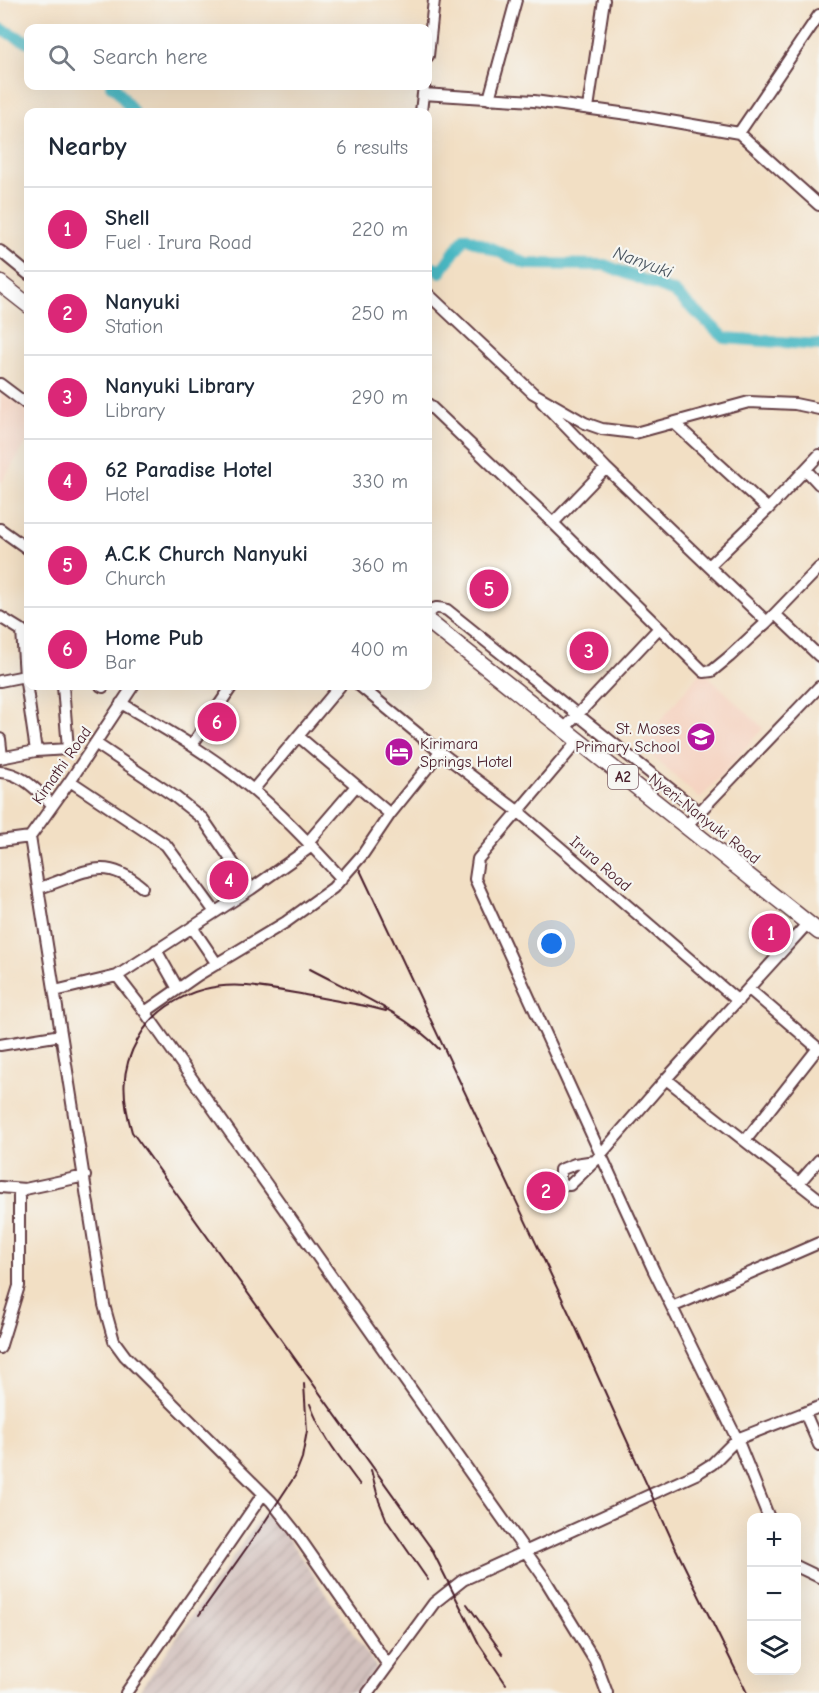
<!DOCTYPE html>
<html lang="en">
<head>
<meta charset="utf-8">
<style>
  :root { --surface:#fff; --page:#f6f6f7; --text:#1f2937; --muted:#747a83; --line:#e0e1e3; --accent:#db2777 }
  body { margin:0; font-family:"Comic Neue",sans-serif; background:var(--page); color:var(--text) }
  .controls { position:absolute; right:18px; bottom:18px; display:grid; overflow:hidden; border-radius:12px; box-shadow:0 6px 24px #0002 }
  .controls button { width:54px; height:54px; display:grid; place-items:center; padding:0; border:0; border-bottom:2px solid var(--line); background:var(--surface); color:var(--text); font:30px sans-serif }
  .you { position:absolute; left:552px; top:944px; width:21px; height:21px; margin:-15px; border:4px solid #fff; border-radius:50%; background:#1a73e8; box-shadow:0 0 0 9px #1a73e833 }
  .badge { display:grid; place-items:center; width:39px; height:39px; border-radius:50%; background:var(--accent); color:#fff; font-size:20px; font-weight:700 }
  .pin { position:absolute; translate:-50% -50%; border:3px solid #fff; box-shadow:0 2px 6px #0006 }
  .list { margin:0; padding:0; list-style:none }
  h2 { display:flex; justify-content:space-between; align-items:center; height:78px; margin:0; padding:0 24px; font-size:26px }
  h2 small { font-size:20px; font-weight:400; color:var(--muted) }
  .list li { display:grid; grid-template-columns:39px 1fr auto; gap:18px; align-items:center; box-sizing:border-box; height:84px; padding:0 24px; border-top:2px solid var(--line) }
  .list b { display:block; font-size:22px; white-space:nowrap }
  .list p { margin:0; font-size:20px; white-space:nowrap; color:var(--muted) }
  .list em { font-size:20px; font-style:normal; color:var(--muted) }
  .icon { flex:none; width:33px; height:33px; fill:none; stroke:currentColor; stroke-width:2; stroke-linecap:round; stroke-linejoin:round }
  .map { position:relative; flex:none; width:819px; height:1693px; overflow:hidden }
  .search { position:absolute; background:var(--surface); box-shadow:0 6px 24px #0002; left:24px; top:24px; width:408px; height:66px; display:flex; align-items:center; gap:15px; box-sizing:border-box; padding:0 21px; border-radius:12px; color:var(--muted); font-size:22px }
  .panel { position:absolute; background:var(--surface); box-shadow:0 6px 24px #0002; left:24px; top:108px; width:408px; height:582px; border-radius:12px }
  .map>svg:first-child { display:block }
</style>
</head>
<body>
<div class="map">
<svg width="819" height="1693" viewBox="0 0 819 1693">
  <defs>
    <pattern id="industrial-furrows" width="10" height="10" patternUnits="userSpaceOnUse" patternTransform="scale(1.5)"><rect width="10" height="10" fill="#d1c0bc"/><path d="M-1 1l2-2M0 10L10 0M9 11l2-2" fill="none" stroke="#b5a5a2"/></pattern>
  </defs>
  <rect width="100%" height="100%" fill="#f6f6f2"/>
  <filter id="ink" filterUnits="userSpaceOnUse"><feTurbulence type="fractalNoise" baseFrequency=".0167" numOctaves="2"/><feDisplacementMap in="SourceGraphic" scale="12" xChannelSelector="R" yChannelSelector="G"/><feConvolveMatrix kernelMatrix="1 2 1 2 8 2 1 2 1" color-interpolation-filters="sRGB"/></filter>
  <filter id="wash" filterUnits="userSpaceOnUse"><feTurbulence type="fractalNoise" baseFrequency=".008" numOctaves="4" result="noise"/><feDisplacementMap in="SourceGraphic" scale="24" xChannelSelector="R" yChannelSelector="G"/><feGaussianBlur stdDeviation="1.35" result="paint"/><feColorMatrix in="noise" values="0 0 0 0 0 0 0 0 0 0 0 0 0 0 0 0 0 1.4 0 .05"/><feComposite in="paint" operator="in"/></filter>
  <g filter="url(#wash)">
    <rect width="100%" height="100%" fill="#f2dfc4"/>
    <!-- built -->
    <path fill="#f5d3c1" d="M0,386l28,21v33l-28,45z
      M702,670l61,58 -63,71 -60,-54z"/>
    <!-- industrial -->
    <path fill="url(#industrial-furrows)" d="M267,1508l110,160 -17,25h-222z"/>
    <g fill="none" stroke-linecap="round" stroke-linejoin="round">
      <!-- river -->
      <path stroke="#4ab8c3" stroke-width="12" d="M0,29l28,13
        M111,86l5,2 17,24
        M428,264l12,8 25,-35 62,27 78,1 69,27 51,46 94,7"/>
    </g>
  </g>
  <g filter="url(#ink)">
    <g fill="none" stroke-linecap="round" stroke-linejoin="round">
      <!-- minor casing -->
      <g stroke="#633c42" stroke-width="14">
        <path id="minor" d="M428,56l6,-56
          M424,86l-1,8 111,7 101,14 104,18 80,72
          M489,99l27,-99
          M588,108l16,-108
          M421,112l2,-18
          M739,133l80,-118
          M0,251l28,23
          M428,294l105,99 52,30 17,6 33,4 114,-31 46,2 24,5
          M0,384l28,21
          M542,402l64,66 161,154
          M428,404l125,119 151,149 8,-1 17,-14 38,-35 52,-54
          M674,423l94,86
          M806,470l13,14
          M553,523l53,-55
          M0,529l28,20
          M709,566l59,-57 51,-54
          M775,614l44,42
          M428,615c6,-9 10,-8 19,-5l252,202
          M0,617l26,16
          M22,630l3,46 11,75
          M0,681l25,-5
          M101,686l2,1
          M360,686l80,66 79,60 219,189
          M121,703c46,27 92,53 132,87 32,27 61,58 89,89
          M564,729l95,-101
          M298,736l92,78 50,-62
          M0,739l2,18
          M578,741l-100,118 -3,20 179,392 83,168 32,79
          M95,743l79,53 29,23 48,70
          M192,745l40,-59
          M0,758l36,-7 32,-2 -5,-63
          M0,772c22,1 36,18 52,32
          M70,781l96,64 49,67
          M253,790l87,-104
          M686,826l133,-139
          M30,837l74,468 10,36 11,15 146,145 23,29 94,135
          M0,841l30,-4 40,-56 63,-95
          M308,842l48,-56
          M39,888c43,-13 63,-35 103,-1
          M192,927l25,37
          M156,950l22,39
          M117,976l28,36 398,564 52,85 12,32
          M749,989l70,60
          M55,991l62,-15 134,-87 61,-43
          M145,1012l53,-37 88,-53 47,-34 30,-34 27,-40
          M0,1045l61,-10
          M666,1079l153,120
          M745,1141l73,-93
          M595,1161l-20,3 -15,6v11l4,4h6l25,-24 71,-82 142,-156
          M799,1183l20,-23
          M0,1187l25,2
          M672,1307l147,-64
          M0,1348l19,-62v-92l6,-5 60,-13
          M805,1413l14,32
          M796,1566l23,11
          M126,1693l137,-199
          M368,1693l66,-90 29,-23 233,-106 16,-10 25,-25 82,-32"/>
      </g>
      <!-- highway casing -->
      <g stroke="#633c42" stroke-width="18">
        <path id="highway" d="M0,283l28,22
          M428,621l391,311"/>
      </g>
      <!-- minor -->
      <use href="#minor" stroke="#fff" stroke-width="10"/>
      <!-- highway -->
      <use href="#highway" stroke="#fff" stroke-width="15"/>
      <!-- rail -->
      <path stroke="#4a1f2b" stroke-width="2" d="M360,870l216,458 100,221 71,144
        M310,969c43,23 95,44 129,80
        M386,1011c-26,-7 -54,-11 -81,-16 -44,-8 -88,-19 -129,6 -16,9 -29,21 -38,38 -18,31 -16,59 -6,93l299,416 48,96 27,40
        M310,1404c11,31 31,55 50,81
        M371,1470l8,31 8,20 41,59
        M467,1604l36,50
        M199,1615l61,-86 35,-53 7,-18 5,-27 -3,-47"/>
    </g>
  </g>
  <!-- icons -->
  <defs>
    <g id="school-disc" transform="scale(1.5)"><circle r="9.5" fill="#b5179e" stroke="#f6f6f2"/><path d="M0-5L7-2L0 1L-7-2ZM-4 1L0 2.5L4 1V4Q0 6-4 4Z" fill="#fff"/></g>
    <g id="hotel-disc" transform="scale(1.5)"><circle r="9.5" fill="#b5179e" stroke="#f6f6f2"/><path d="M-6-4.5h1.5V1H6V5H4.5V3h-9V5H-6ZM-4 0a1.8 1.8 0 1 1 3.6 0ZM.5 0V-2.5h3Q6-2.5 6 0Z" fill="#fff"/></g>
  </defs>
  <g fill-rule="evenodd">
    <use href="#school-disc" x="701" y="737"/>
    <use href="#hotel-disc" x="399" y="752"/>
  </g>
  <g text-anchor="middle" stroke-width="4.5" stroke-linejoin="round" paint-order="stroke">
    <!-- shield labels -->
    <rect fill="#f6f6f2" stroke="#7e6067" stroke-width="1.5" x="608" y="765" width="30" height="24" rx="4.5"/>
    <g font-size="15" font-weight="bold" fill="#4a1f2b">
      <text x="623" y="782">A2</text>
    </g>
    <!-- poi labels -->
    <g font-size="16" fill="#4a1f2b" stroke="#f6f6f2" text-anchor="end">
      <text x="680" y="734">St. Moses<tspan x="680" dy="18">Primary School</tspan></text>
      <text x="420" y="749" text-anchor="start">Kirimara<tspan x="420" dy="18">Springs Hotel</tspan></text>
    </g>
    <!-- street labels -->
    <g font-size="16" fill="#4a1f2b" stroke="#f6f6f2">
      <text transform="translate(61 765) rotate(-55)" y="6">Kimathi Road</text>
      <text transform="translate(705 818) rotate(38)" y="6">Nyeri-Nanyuki Road</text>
      <text transform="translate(601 863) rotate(41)" y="6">Irura Road</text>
    </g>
    <!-- water labels -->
    <g font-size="18" font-style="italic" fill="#4a5560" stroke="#f6f6f2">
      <text transform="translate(643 262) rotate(20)" y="6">Nanyuki</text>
    </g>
  </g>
</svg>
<div class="controls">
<button>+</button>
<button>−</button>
<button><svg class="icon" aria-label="layers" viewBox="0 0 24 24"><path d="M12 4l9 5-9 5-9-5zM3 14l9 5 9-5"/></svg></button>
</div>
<div class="you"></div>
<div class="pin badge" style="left:771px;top:933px">1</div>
<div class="pin badge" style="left:546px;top:1191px">2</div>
<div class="pin badge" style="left:589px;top:651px">3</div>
<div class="pin badge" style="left:229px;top:880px">4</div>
<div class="pin badge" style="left:489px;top:589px">5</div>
<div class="pin badge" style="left:217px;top:722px">6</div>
<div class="search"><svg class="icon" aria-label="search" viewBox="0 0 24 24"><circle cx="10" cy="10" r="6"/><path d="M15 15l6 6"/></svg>Search here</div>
<section class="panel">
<h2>Nearby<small>6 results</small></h2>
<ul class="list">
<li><span class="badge">1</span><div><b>Shell</b><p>Fuel · Irura Road</p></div><em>220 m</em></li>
<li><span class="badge">2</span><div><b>Nanyuki</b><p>Station</p></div><em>250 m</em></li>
<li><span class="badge">3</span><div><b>Nanyuki Library</b><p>Library</p></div><em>290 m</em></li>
<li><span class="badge">4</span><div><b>62 Paradise Hotel</b><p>Hotel</p></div><em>330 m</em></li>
<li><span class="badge">5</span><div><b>A.C.K Church Nanyuki</b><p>Church</p></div><em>360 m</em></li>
<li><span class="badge">6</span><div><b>Home Pub</b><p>Bar</p></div><em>400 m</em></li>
</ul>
</section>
</div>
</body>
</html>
